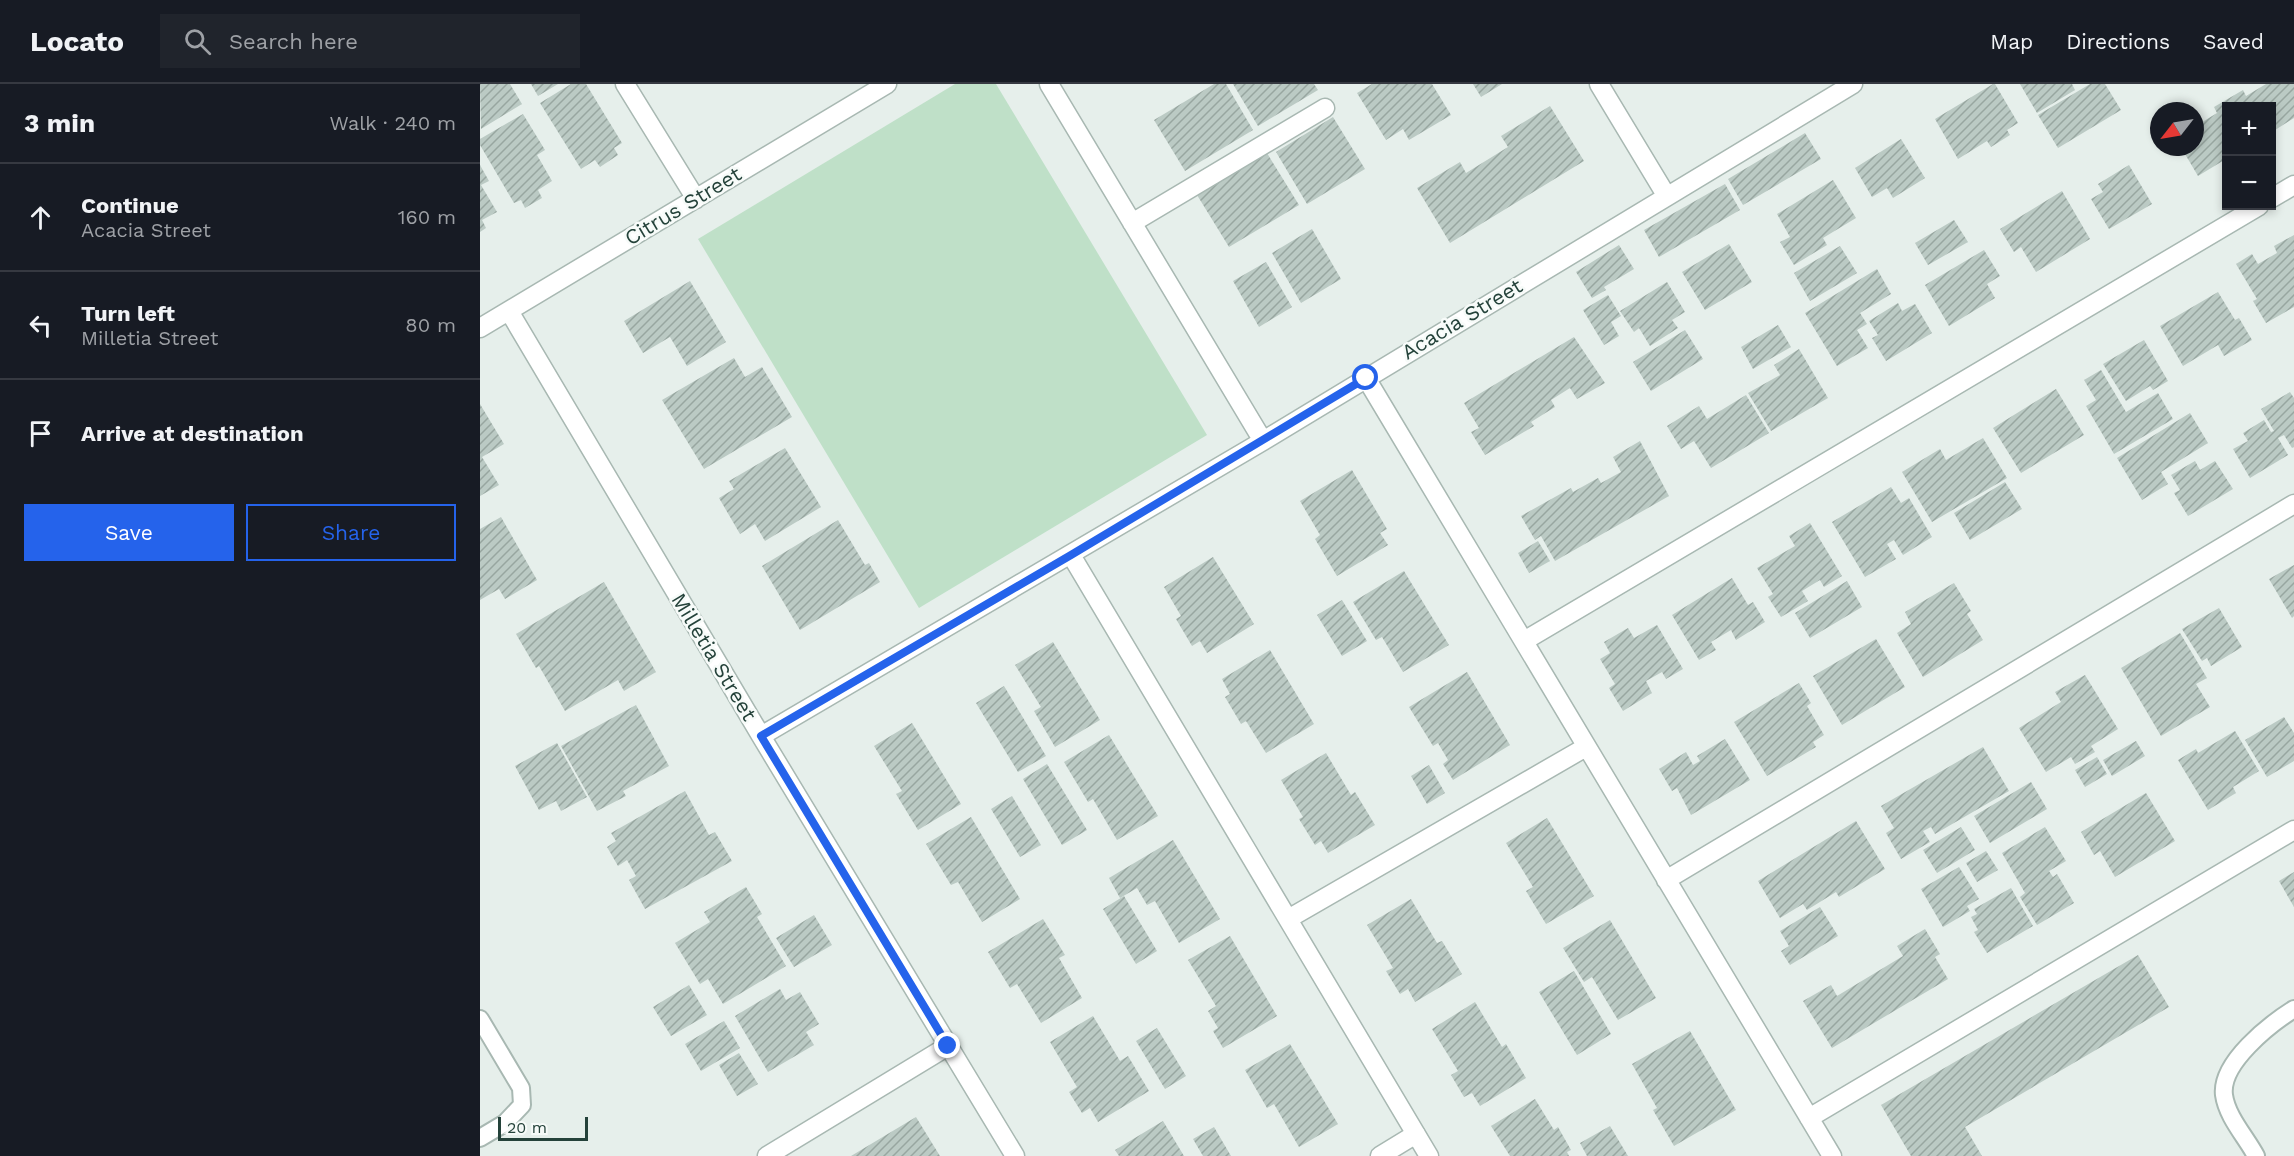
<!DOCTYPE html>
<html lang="en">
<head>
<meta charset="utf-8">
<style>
  :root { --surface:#171b24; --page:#20242c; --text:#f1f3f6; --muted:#9ea1a6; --line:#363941; --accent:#2563eb }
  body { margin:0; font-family:"Work Sans",sans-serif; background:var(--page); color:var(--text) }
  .controls { position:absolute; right:18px; top:18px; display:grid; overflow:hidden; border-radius:0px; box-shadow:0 3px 9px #0003 }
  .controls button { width:54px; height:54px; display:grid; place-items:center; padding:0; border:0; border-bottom:2px solid var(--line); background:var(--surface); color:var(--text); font:30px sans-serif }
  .compass { position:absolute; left:1670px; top:18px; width:54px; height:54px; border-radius:50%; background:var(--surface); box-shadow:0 3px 9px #0003; rotate:239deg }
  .scale { position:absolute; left:18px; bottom:15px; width:90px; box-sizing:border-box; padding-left:6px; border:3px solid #24423a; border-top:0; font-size:16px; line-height:21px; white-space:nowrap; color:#24423a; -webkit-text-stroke:4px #f7fbf9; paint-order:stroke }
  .stop { position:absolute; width:18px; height:18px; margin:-14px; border:4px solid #2563eb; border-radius:50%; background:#fff }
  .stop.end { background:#2563eb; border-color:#fff; box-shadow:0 2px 6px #0008 }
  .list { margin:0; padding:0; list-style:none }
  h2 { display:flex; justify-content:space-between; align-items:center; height:78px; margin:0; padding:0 24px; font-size:26px }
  h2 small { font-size:20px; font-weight:400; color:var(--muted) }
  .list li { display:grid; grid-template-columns:39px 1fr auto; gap:18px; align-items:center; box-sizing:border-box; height:108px; padding:0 24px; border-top:2px solid var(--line) }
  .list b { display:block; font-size:22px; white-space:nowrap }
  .list p { margin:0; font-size:20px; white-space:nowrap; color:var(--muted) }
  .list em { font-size:20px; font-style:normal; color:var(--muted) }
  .actions { display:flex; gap:12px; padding:18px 24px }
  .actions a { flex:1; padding:14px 0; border:2px solid var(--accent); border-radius:0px; text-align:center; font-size:21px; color:var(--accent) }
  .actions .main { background:var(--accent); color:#fff }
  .icon { flex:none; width:33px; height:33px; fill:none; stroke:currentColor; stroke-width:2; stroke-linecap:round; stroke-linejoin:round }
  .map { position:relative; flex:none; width:1814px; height:1072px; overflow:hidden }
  header { display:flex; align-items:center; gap:36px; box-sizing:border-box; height:84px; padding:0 30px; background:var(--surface); border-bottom:2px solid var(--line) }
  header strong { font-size:28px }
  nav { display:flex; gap:33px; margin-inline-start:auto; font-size:21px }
  .search { width:420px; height:54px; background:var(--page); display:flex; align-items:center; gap:15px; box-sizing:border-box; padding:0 21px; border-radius:0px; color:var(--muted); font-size:22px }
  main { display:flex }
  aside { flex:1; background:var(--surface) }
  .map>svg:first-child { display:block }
</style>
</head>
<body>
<header>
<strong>Locato</strong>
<div class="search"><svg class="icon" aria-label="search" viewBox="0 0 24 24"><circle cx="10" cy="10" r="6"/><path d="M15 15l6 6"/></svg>Search here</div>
<nav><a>Map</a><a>Directions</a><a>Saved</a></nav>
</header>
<main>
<aside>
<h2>3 min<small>Walk · 240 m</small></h2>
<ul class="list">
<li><svg class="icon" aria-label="ahead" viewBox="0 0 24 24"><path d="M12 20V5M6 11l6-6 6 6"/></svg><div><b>Continue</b><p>Acacia Street</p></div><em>160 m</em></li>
<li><svg class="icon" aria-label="left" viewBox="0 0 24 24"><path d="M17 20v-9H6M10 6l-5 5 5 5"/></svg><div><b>Turn left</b><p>Milletia Street</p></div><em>80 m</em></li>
<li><svg class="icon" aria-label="arrive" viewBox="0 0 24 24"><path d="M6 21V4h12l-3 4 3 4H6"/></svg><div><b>Arrive at destination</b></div></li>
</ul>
<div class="actions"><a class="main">Save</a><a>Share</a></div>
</aside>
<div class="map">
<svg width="1814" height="1072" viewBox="0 0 1814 1072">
  <defs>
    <pattern id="building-hatch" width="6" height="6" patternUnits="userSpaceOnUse" patternTransform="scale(1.5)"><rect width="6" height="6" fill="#bbcac4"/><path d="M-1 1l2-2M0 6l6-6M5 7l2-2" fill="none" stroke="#98a6a0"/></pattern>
  </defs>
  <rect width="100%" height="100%" fill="#e6efeb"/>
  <!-- grass -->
  <path fill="#bfe0c8" d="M475,0h41l211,351 -288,173 -221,-369z"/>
  <!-- building -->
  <path fill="url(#building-hatch)" d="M0,0h30l12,20 -41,25z
    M51,0h27l-20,12z
    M91,0h15l36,59 -8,5 4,7 -18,12 -5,-7 -14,9 -41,-66z
    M734,0h12l27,46 -68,41 -31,-51z
    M753,0h81l4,6 -60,36z
    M892,0h60l19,31 -42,25 -6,-11 -17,11 -29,-47z
    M993,0h29l-21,13z
    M1513,0h2l23,39 -11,7 3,5 -19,12 -4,-6 -29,18 -23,-40z
    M1540,0h52l3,6 -38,23z
    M1610,0h15l16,26 -63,38 -20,-33z
    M1786,0h28v34l-22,14v-26h-46v53l-28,17 -16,-27 -6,4 -4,-6h23v-30l4,7 18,-11 -3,-6 29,-17 3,6z
    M1070,22l34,55 -134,82 -33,-55 43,-26 6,11 42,-26 -7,-11z
    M43,30l22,36 -8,5 15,26 -14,9 4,8 -17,10 -4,-8 -7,3 -34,-58v-6z
    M853,33l32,52 -58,35 -31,-52z
    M1325,49l16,26 -78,46 -15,-26z
    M1421,55l24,39 -32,20 -6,-10 -15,9 -17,-29z
    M787,69l32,52 -70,42 -32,-52z
    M0,81l9,16 -8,4 16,27 -15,8 4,8 -6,4z
    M1649,81l23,39 -43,25 -18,-30 12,-7 -5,-8z
    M1353,96l23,38 -33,20 4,7 -33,20 -14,-23 10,-5 -13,-23z
    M1245,100l15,26 -81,47 -15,-27z
    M1582,107l28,48 -54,33 -15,-25 -7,5 -14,-23z
    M1474,136l14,22 -40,23 -13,-22z
    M832,145l29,50 -40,24 -29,-50z
    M1814,151v72l-28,16 -13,-22 4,-2 -21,-35 16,-10 6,10 19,-11 -3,-7z
    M1249,160l23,38 -47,28 -23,-38z
    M1139,161l15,24 -30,18 2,3 -14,8 -16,-26z
    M1360,162l17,27 -47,28 -16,-28z
    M1504,166l16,26 -13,8 8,14 -46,28 -24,-41z
    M786,178l26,45 -33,20 -26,-46z
    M1397,185l14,25 -31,19 7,11 -10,6 11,18 -31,18 -32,-53z
    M210,197l36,61 -39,24 -17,-29 -27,16 -19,-32z
    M1187,198l18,30 -13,8 6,8 -28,18 -11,-18 -5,4 -14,-21z
    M1738,208l17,28 4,-2 13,22 -28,16 -6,-11 -35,21 -23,-40z
    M1128,211l13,21 -10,6 8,14 -15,9 -21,-35z
    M1418,219l4,8 13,-7 17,29 -46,28 -14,-23 6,-3 -9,-14z
    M1298,241l13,22 -38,22 -12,-22z
    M1205,246l18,29 -52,32 -18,-29z
    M1094,253l31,46 -28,16 -7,-11 -19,12 4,7 -24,15 3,4 -49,29 -14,-23 8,-4 -15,-25z
    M1664,256l24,41 -15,9 -3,-4 -24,15 -23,-37z
    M1319,265l29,49 -57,33 -23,-38 32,-18 -6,-10z
    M254,274l11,19 17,-10 30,50 -88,52 -42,-69z
    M1621,286l25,42 32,-19 15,26 -59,35 -28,-48 10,-6 -12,-20z
    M1576,305l28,46 -63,38 -28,-45z
    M1810,308l4,6v49l-2,1 -8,-13 -6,3 10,17 -38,23 -17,-29 15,-8 -5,-8 21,-13 7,12 3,-1 -13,-22z
    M1266,311l23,38 -58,35 -17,-27 -13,8 -14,-23 32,-20 8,13z
    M0,320l24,40 -22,13 17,28 -19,11z
    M1710,329l18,30 -47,29 7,12 -26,16 -25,-42z
    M1503,354l24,40 -75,44 -30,-50 38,-23 6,11z
    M1160,357l29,55 -114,65 -14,-25 -6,4 -14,-24 50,-28 2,4 25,-14 3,5 20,-11 -8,-15z
    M305,364l36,59 -56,34 -10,-17 -15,10 -21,-36 15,-9 -5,-8z
    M1715,377l5,9 15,-9 18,28 -45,27 -14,-23 6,-3 -9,-15z
    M872,386l35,59 -7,4 8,12 -51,31 -22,-37 5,-4 -20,-34z
    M1525,398l17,27 -52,31 -16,-27z
    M1411,403l10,16 8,-5 23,39 -29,18 -9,-15 -7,4 9,15 -31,18 -33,-55z
    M21,433l36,63 -32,19 -6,-10 -19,11v-71z
    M358,436l27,45 4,-2 11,19 -80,48 -38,-64z
    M1330,439l32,53 -18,11 -4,-7 -18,11 6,10 -27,16 -13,-20 5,-3 -16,-26 38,-22 -6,-10z
    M1058,457l12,20 -21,12 -11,-20z
    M733,473l41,67 -47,29 -7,-12 -8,5 -16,-27 5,-3 -17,-29z
    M1814,481v51l-2,2 -23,-39z
    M924,487l45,74 -46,27 -21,-35 -6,3 -23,-38z
    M1252,494l16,27 5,-3 12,20 -29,18 -5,-10 -20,12 5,8 -17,10 -27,-45z
    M1367,497l15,26 -52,31 -15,-25z
    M124,498l52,90 -32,19 -6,-11 -53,31 -26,-45 -3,2 -20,-34z
    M1474,499l17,28 -4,3 16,26 -60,37 -26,-44 14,-9 -6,-12z
    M862,516l25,41 -25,15 -25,-41z
    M1739,524l23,39 -31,19 -4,-8 -5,3 -20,-32z
    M1177,541l26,44 -17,10 -4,-7 -16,9 6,12 -29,18 -14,-23 6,-4 -15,-25 10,-6 -6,-11 24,-14 6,10z
    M1700,549l27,45 -11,6 14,23 -49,29 -40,-68z
    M1396,555l29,48 -63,38 -29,-49z
    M573,558l47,78 -45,27 -21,-36 7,-4 -26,-42z
    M790,566l44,74 -48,29 -20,-32 -5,3 -16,-27 5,-3 -8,-15z
    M987,588l43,73 -57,35 -10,-16 5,-4 -10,-17 -5,3 -24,-39z
    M1605,591l33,54 -27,17 4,6 -20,12 -4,-7 -25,15 -27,-44 42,-26 -6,-10z
    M1319,599l12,20 -4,3 17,29 -11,7 3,5 -49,29 -33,-54z
    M524,602l42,70 -28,16 -42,-69z
    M156,621l33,61 -46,25 3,5 -29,15 -36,-65z
    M1804,633l10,16v28l-27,16 -22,-37z
    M432,639l49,81 -43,26 -22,-36 6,-3 -28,-45z
    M1755,647l24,40 -26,16 3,6 -28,17 -30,-50 18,-11 2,4z
    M629,651l49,81 -41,24 -24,-41 -5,3 -24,-40z
    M1245,655l25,41 -59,35 -14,-27 -5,3 -13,-22 27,-17 7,13 7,-4 -3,-5z
    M1656,657l9,15 -33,20 -9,-16z
    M77,659l30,54 -26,14 -5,-10 -17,9 -24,-44z
    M1503,663l26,44 -74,43 -4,-7 -8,4 7,11 -29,17 -15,-26 8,-5 -13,-22z
    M846,669l25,42 4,-3 20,33 -47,28 -7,-12 -6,4 -16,-26 4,-2 -22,-37z
    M1617,673l10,17 -22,13 -10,-17z
    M567,680l40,66 -25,15 -39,-66z
    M949,681l16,28 -18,11 -16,-28z
    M1551,698l16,27 -57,34 -16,-27z
    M205,707l24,44 6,-3 17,29 -87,48 -16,-29 7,-4 -9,-16 -9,6 -11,-19 9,-6 -5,-8z
    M1666,709l29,48 -60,36 -15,-26 -6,4 -13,-23z
    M532,712l29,49 -21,12 -29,-48z
    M491,733l49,82 -38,23 -24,-40 -7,3 -25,-41z
    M1067,734l47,78 -48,28 -20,-33 7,-4 -27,-44z
    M1376,737l29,48 -46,28 -3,-5 -29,18 -4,-6 -23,14 -22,-37z
    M1481,743l14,23 -38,23 -14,-23z
    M1565,743l21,34 -17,10 4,6 4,-3 17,29 -37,22 -17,-28 5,-4 -23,-40z
    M693,756l47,79 -41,24 -24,-42 -8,4 -10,-17 -17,10 -11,-20z
    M1506,767l12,19 -21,12 -11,-19z
    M1479,783l20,32 -12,7 3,5 -27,16 -22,-38z
    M1814,788v35l-15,-26z
    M266,803l16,27 -5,3 29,49 -63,38 -15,-25 -8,5 -25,-41 35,-21 -6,-10z
    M1531,804l22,38 -46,27 -13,-21 4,-2 -7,-13 6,-3 -3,-5z
    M644,812l33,55 -21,13 -33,-55z
    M931,815l26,44 5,-2 20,33 -47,28 -7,-13 -8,5 -14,-23 7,-3 -26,-43z
    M1340,823l18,29 -48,29 -9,-14 8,-5 -9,-15z
    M334,831l18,30 -38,22 -18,-29z
    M563,835l22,36 -6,3 23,40 -41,25 -24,-39 -7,4 -22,-36z
    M1130,836l46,78 -38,22 -26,-43 -8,5 -21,-34z
    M1445,845l15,25 -5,3 13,22 -116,69 -29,-47 28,-16 6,11 66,-40 -6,-10z
    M750,852l47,80 -54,32 -10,-17 5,-3 -10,-17 8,-5 -28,-46z
    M1658,871l31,52 -204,120 17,29h-71l-30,-51z
    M1094,887l37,63 -34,21 -38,-63z
    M209,901l18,30 -36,21 -18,-29z
    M300,905l6,11 14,-8 19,32 -13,8 8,13 -46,27 -33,-56z
    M995,918l27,45 4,-3 20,34 -46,28 -8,-13 -8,4 -13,-22 7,-4 -26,-42z
    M613,932l27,45 8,-5 21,35 -51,31 -8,-14 -8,5 -13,-21 8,-5 -27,-45z
    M244,937l16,27 -39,23 -16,-27z
    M677,944l29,48 -21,13 -29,-48z
    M1210,947l46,79 -62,36 -21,-36 4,-2 -25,-44z
    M810,960l48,80 -39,23 -25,-43 -7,4 -22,-38z
    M259,969l19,31 -21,12 -18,-31z
    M1055,1015l19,31 4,-3 13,23 -4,2 2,4h-59l-19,-30z
    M436,1033l24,39h-89z
    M683,1037l21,35h-65l-4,-6z
    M1130,1042l18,30h-41l-7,-13z
    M734,1043l17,29h-28l-10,-17z"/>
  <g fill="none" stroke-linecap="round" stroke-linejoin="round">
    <!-- service casing -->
    <g stroke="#a8b8b2" stroke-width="20">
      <path id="service" d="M0,935l41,69 1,17 -17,18 -25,15
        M1776,1072c-10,-19 -29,-39 -32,-61 -4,-32 46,-71 70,-86"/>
    </g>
    <!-- minor casing -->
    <g stroke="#a8b8b2" stroke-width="21">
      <path id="minor" d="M145,0l71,115
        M569,0l214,357
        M1119,0l67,111
        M1792,114l22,-13
        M652,139l193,-115
        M29,227l252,425 254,420
        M0,244l407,-244
        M886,294l466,778
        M591,471l358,601
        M1044,557l735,-435
        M281,652l502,-295 590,-357
        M1186,796l628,-376
        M808,835l298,-172
        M1329,1034l485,-288
        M287,1072l181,-110
        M900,1072l36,-22"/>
    </g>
    <!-- service -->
    <use href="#service" stroke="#fff" stroke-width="16"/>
    <!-- minor -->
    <use href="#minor" stroke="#fff" stroke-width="18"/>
  </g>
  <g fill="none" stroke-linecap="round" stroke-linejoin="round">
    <!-- route -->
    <path stroke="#2563eb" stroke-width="8" d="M468,962l-187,-310 310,-181 295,-177"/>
  </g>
  <g text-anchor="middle" stroke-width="5" stroke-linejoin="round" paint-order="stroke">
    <!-- street labels -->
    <g font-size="21" fill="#24423a" stroke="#f7fbf9">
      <text transform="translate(203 122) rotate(-31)" y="7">Citrus Street</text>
      <text transform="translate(982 235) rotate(-31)" y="7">Acacia Street</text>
      <text transform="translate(234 573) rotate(59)" y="7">Milletia Street</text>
    </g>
  </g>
</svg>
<div class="controls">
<button>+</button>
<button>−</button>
</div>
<svg class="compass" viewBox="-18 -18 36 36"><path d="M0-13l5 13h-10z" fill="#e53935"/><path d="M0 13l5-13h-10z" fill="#9ea1a6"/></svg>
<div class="scale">20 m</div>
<div class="stop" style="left:886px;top:294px"></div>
<div class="stop end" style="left:468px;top:962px"></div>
</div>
</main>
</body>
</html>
